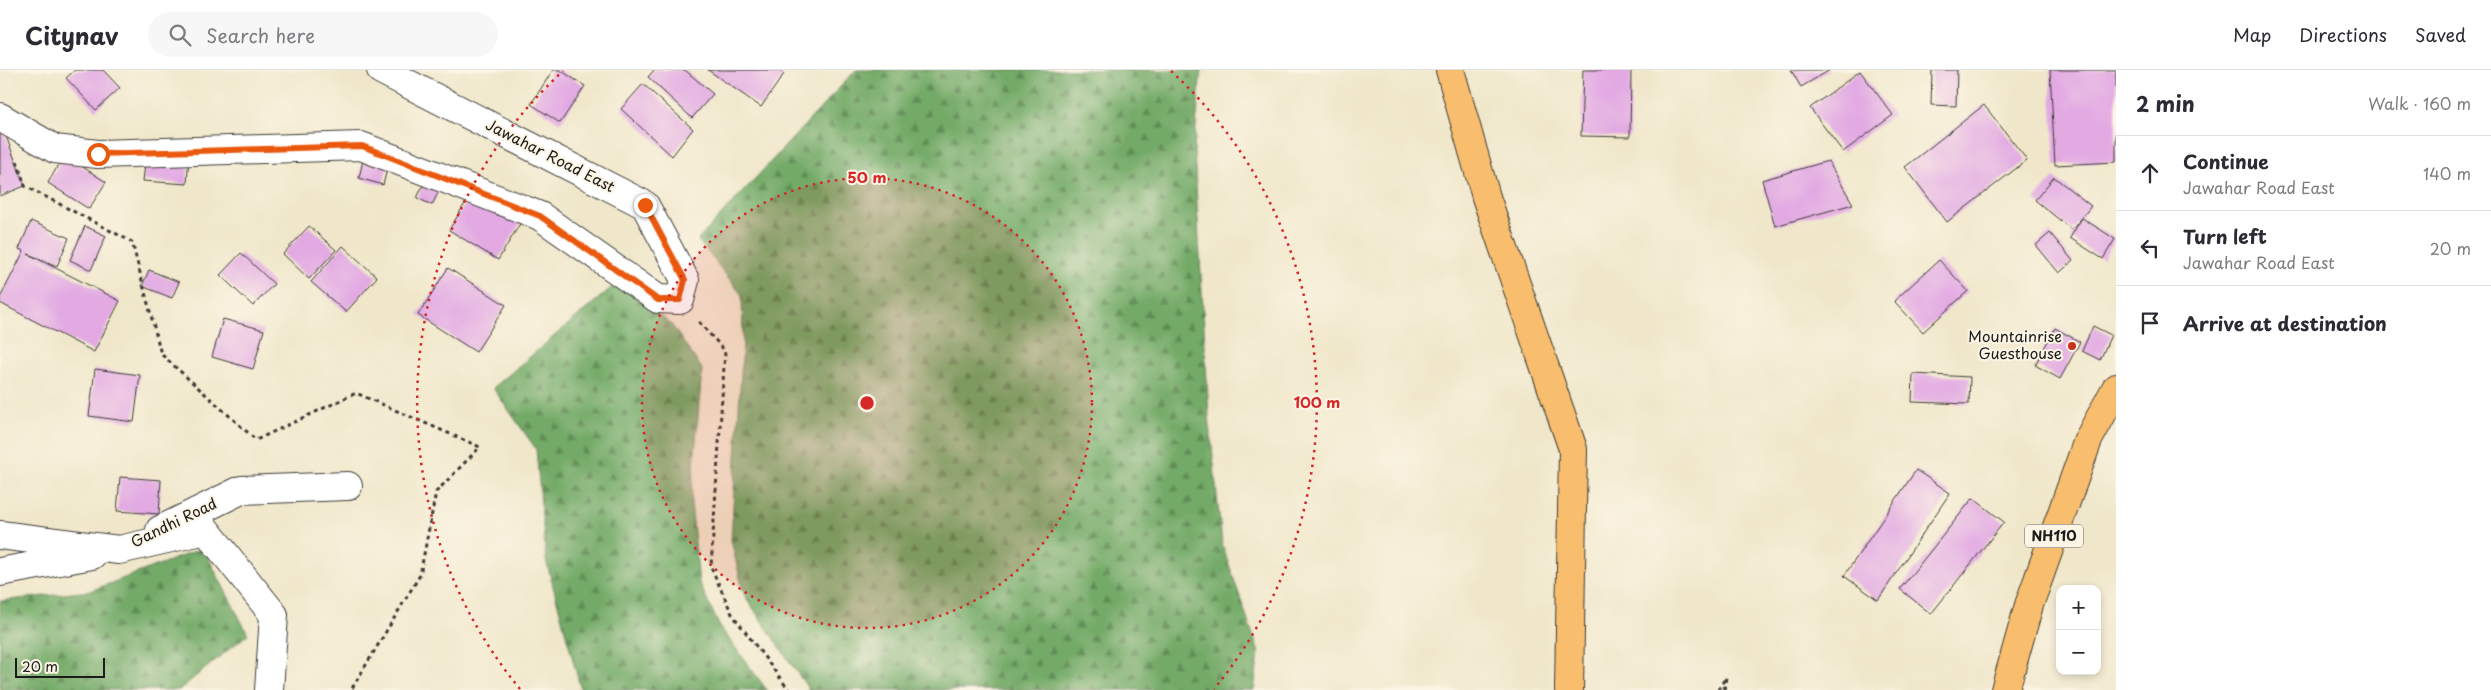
<!DOCTYPE html>
<html lang="en">
<head>
<meta charset="utf-8">
<style>
  :root { --surface:#fff; --page:#f7f7f7; --text:#2b2b33; --muted:#7c7c81; --line:#e1e1e2 }
  body { margin:0; font-family:"Playpen Sans",sans-serif; background:var(--page); color:var(--text) }
  .controls { position:absolute; right:15px; bottom:15px; display:grid; overflow:hidden; border-radius:10px; box-shadow:0 2px 8px #0003 }
  .controls button { width:45px; height:45px; display:grid; place-items:center; padding:0; border:0; border-bottom:1px solid var(--line); background:var(--surface); color:var(--text); font:25px sans-serif }
  .scale { position:absolute; left:15px; bottom:12px; width:90px; box-sizing:border-box; padding-left:5px; border:2px solid #1c1c1c; border-top:0; font-size:14px; line-height:18px; white-space:nowrap; color:#1c1c1c; -webkit-text-stroke:4px #fcf5e5; paint-order:stroke }
  .stop { position:absolute; width:15px; height:15px; margin:-11px; border:4px solid #ea580c; border-radius:50%; background:#fff }
  .stop.end { background:#ea580c; border-color:#fff; box-shadow:0 1px 5px #0008 }
  .list { margin:0; padding:0; list-style:none }
  h2 { display:flex; justify-content:space-between; align-items:center; height:65px; margin:0; padding:0 20px; font-size:21px }
  h2 small { font-size:16px; font-weight:400; color:var(--muted) }
  .list li { display:grid; grid-template-columns:32px 1fr auto; gap:15px; align-items:center; box-sizing:border-box; height:75px; padding:0 20px; border-top:1px solid var(--line) }
  .list b { display:block; font-size:19px; white-space:nowrap }
  .list p { margin:0; font-size:16px; white-space:nowrap; color:var(--muted) }
  .list em { font-size:16px; font-style:normal; color:var(--muted) }
  .icon { flex:none; width:28px; height:28px; fill:none; stroke:currentColor; stroke-width:2; stroke-linecap:round; stroke-linejoin:round }
  .map { position:relative; flex:none; width:2116px; height:620px; overflow:hidden }
  header { display:flex; align-items:center; gap:30px; box-sizing:border-box; height:70px; padding:0 25px; background:var(--surface); border-bottom:1px solid var(--line) }
  header strong { font-size:24px }
  nav { display:flex; gap:28px; margin-inline-start:auto; font-size:18px }
  .search { width:350px; height:45px; background:var(--page); display:flex; align-items:center; gap:12px; box-sizing:border-box; padding:0 18px; border-radius:28px; color:var(--muted); font-size:19px }
  main { display:flex }
  aside { flex:1; background:var(--surface) }
  .map>svg:first-child { display:block }
</style>
</head>
<body>
<header>
<strong>Citynav</strong>
<div class="search"><svg class="icon" aria-label="search" viewBox="0 0 24 24"><circle cx="10" cy="10" r="6"/><path d="M15 15l6 6"/></svg>Search here</div>
<nav><a>Map</a><a>Directions</a><a>Saved</a></nav>
</header>
<main>
<div class="map">
<svg width="2116" height="620" viewBox="0 0 2116 620">
  <defs>
    <pattern id="forest-firs" width="22" height="20" patternUnits="userSpaceOnUse" patternTransform="scale(1.25)"><rect width="22" height="20" fill="#73aa67"/><path d="M5 1l3.5 6h-7zM16 11l3.5 6h-7z" fill="#5e8a54"/></pattern>
  </defs>
  <rect width="100%" height="100%" fill="#fcf5e5"/>
  <filter id="ink" filterUnits="userSpaceOnUse"><feTurbulence type="fractalNoise" baseFrequency=".02" numOctaves="2"/><feDisplacementMap in="SourceGraphic" scale="10" xChannelSelector="R" yChannelSelector="G"/><feConvolveMatrix kernelMatrix="1 2 1 2 8 2 1 2 1" color-interpolation-filters="sRGB"/></filter>
  <filter id="wash" filterUnits="userSpaceOnUse"><feTurbulence type="fractalNoise" baseFrequency=".0096" numOctaves="4" result="noise"/><feDisplacementMap in="SourceGraphic" scale="20" xChannelSelector="R" yChannelSelector="G"/><feGaussianBlur stdDeviation="1.12" result="paint"/><feColorMatrix in="noise" values="0 0 0 0 0 0 0 0 0 0 0 0 0 0 0 0 0 1.4 0 .05"/><feComposite in="paint" operator="in"/></filter>
  <g filter="url(#wash)">
    <rect width="100%" height="100%" fill="#f0e7ca"/>
    <!-- forest -->
    <path fill="url(#forest-firs)" stroke="#486342" d="M856,0h345l-7,80 15,267 13,127 37,109 -5,37h-445l-65,-95 -13,-55 12,-200 -1,-45 -44,-55z
      M617,213l54,41 31,45 -11,133 8,81 21,44 47,63h-186l-35,-130 -10,-111 -43,-61z
      M203,478l45,86 -69,56h-179v-89l90,-10z"/>
    <g id="blocks">
      <!-- building -->
      <path fill="#e2a9e3" d="M75,0h28l17,18 -24,22 -30,-32z
        M553,0h7l25,16 -25,37 -29,-19z
        M654,0h31l28,24 -21,24 -44,-41z
        M708,0h71l5,4 -23,33z
        M1583,0h48l-1,67 -49,-1z
        M1791,0h39l-29,17z
        M1932,0h25l-1,36 -25,-1z
        M2050,0h66v92l-61,3z
        M1860,1l33,44 -50,37 -33,-44z
        M643,14l50,45 -21,27 -51,-47z
        M1984,35l43,55 -80,62 -42,-55z
        M4,61l21,55 -25,10v-63z
        M365,81l25,6 -7,28 -24,-7z
        M64,85l42,27 -17,27 -41,-26z
        M146,85h43l-2,29 -44,-3z
        M1828,91l25,43 -78,22 -13,-46z
        M429,103l15,8 -12,24 -15,-7z
        M2054,107l37,29 -19,24 -37,-30z
        M472,122l49,30 -23,38 -49,-30z
        M2082,148l33,21 -12,20 -33,-21z
        M31,151l38,17 -12,28 -29,-12 92,47 -26,51 -94,-49v-5l24,-47 -5,-2z
        M85,156l21,10 -15,34 -21,-10z
        M309,156l27,24 -27,29 -26,-25z
        M2050,163l23,28 -14,12 -23,-28z
        M343,176l34,31 -31,35 -35,-30z
        M241,183l33,31 -21,22 -33,-31z
        M1939,190l29,31 -45,41 -29,-31z
        M448,198l58,37 -30,47 -58,-37z
        M149,200l30,12 -7,16 -30,-12z
        M223,249l41,11 -11,39 -41,-12z
        M2093,256l18,9 -11,25 -18,-9z
        M2055,258l25,14 -20,37 -25,-14z
        M95,299l45,6 -6,47 -45,-6z
        M1913,304l57,3 -1,27 -57,-2z
        M1916,400l34,23 -72,107 -34,-24z
        M120,407l41,3 -2,34 -42,-3z
        M1973,428l31,24 -73,92 -31,-25z"/>
    </g>
  </g>
  <g filter="url(#ink)">
    <use href="#blocks" fill-opacity="0" stroke="#3c3a36" stroke-width="1"/>
    <g fill="none" stroke-linecap="round" stroke-linejoin="round">
      <!-- minor casing -->
      <g stroke="#3c3a36" stroke-width="30">
        <path id="minor" d="M0,47l55,32 43,5 263,-8 179,70 118,83 22,1 5,-20 -40,-75 -264,-135
          M160,460l81,-40 107,-4
          M0,465l119,15 87,-20 68,85 -5,75
          M0,502l92,-17"/>
      </g>
      <!-- major casing -->
      <g stroke="#3c3a36" stroke-width="30">
        <path id="major" d="M1450,0l36,127 87,252 -4,241"/>
      </g>
      <!-- highway casing -->
      <g stroke="#3c3a36" stroke-width="30">
        <path id="highway" d="M2005,620l24,-85 59,-165 28,-52"/>
      </g>
      <!-- path -->
      <path stroke="#3c3a36" stroke-width="3" stroke-dasharray="4 4" stroke-linecap="butt" d="M17,91l8,25 107,56 29,112 95,86 100,-47 124,54 -44,45 -16,83 -69,115
        M699,252l26,29 -14,216 21,47 57,76
        M1718,620l8,-13 -2,13"/>
      <!-- minor -->
      <use href="#minor" stroke="#fff" stroke-width="28"/>
      <!-- major -->
      <use href="#major" stroke="#f9be6d" stroke-width="28"/>
      <!-- highway -->
      <use href="#highway" stroke="#f9be6d" stroke-width="28"/>
    </g>
  </g>
  <g fill="none" stroke-linecap="round" stroke-linejoin="round" filter="url(#ink)">
    <!-- route -->
    <path stroke="#ea580c" stroke-width="6" d="M98,84l264,-8 178,70 118,84h22l5,-20 -40,-75"/>
  </g>
  <!-- distance rings -->
  <circle cx="867" cy="333" r="225" fill="#d62828" fill-opacity=".12"/>
  <g fill="none" stroke="#d62828" stroke-width="2.5" stroke-dasharray="2.5 5">
    <circle cx="867" cy="333" r="225"/>
    <path d="M520 619A450 450 0 0 1 563 1M1171 1A450 450 0 0 1 1214 619"/>
  </g>
  <!-- markers -->
  <circle fill="#c8321e" stroke="#fcf5e5" stroke-width="2" cx="2072" cy="276" r="5"/>
  <g text-anchor="middle" stroke-width="4" stroke-linejoin="round" paint-order="stroke">
    <!-- shield labels -->
    <rect fill="#fcf5e5" stroke="#5f5d58" stroke-width="1" x="2025" y="454.5" width="58" height="23" rx="4"/>
    <g font-size="14" font-weight="bold" fill="#1c1c1c">
      <text x="2054" y="471">NH110</text>
    </g>
    <!-- street labels -->
    <g font-size="15" fill="#1c1c1c" stroke="#fcf5e5">
      <text transform="translate(550 86) rotate(27)" y="5">Jawahar Road East</text>
      <text transform="translate(174 453) rotate(-26)" y="5">Gandhi Road</text>
    </g>
    <!-- poi labels -->
    <g font-size="15" fill="#1c1c1c" stroke="#fcf5e5" text-anchor="end">
      <text x="2062" y="272">Mountainrise<tspan x="2062" dy="17">Guesthouse</tspan></text>
    </g>
  </g>
  <circle cx="867" cy="333" r="8" fill="#d62828" stroke="#fcf5e5" stroke-width="2.5"/>
  <g font-size="15" text-anchor="middle" font-weight="bold" fill="#d62828" stroke="#fcf5e5" stroke-width="4" stroke-linejoin="round" paint-order="stroke">
    <text x="867" y="113">50 m</text>
    <text x="1317" y="338">100 m</text>
  </g>
</svg>
<div class="controls">
<button>+</button>
<button>−</button>
</div>
<div class="scale">20 m</div>
<div class="stop" style="left:98px;top:84px"></div>
<div class="stop end" style="left:645px;top:135px"></div>
</div>
<aside>
<h2>2 min<small>Walk · 160 m</small></h2>
<ul class="list">
<li><svg class="icon" aria-label="ahead" viewBox="0 0 24 24"><path d="M12 20V5M6 11l6-6 6 6"/></svg><div><b>Continue</b><p>Jawahar Road East</p></div><em>140 m</em></li>
<li><svg class="icon" aria-label="left" viewBox="0 0 24 24"><path d="M17 20v-9H6M10 6l-5 5 5 5"/></svg><div><b>Turn left</b><p>Jawahar Road East</p></div><em>20 m</em></li>
<li><svg class="icon" aria-label="arrive" viewBox="0 0 24 24"><path d="M6 21V4h12l-3 4 3 4H6"/></svg><div><b>Arrive at destination</b></div></li>
</ul>
</aside>
</main>
</body>
</html>
